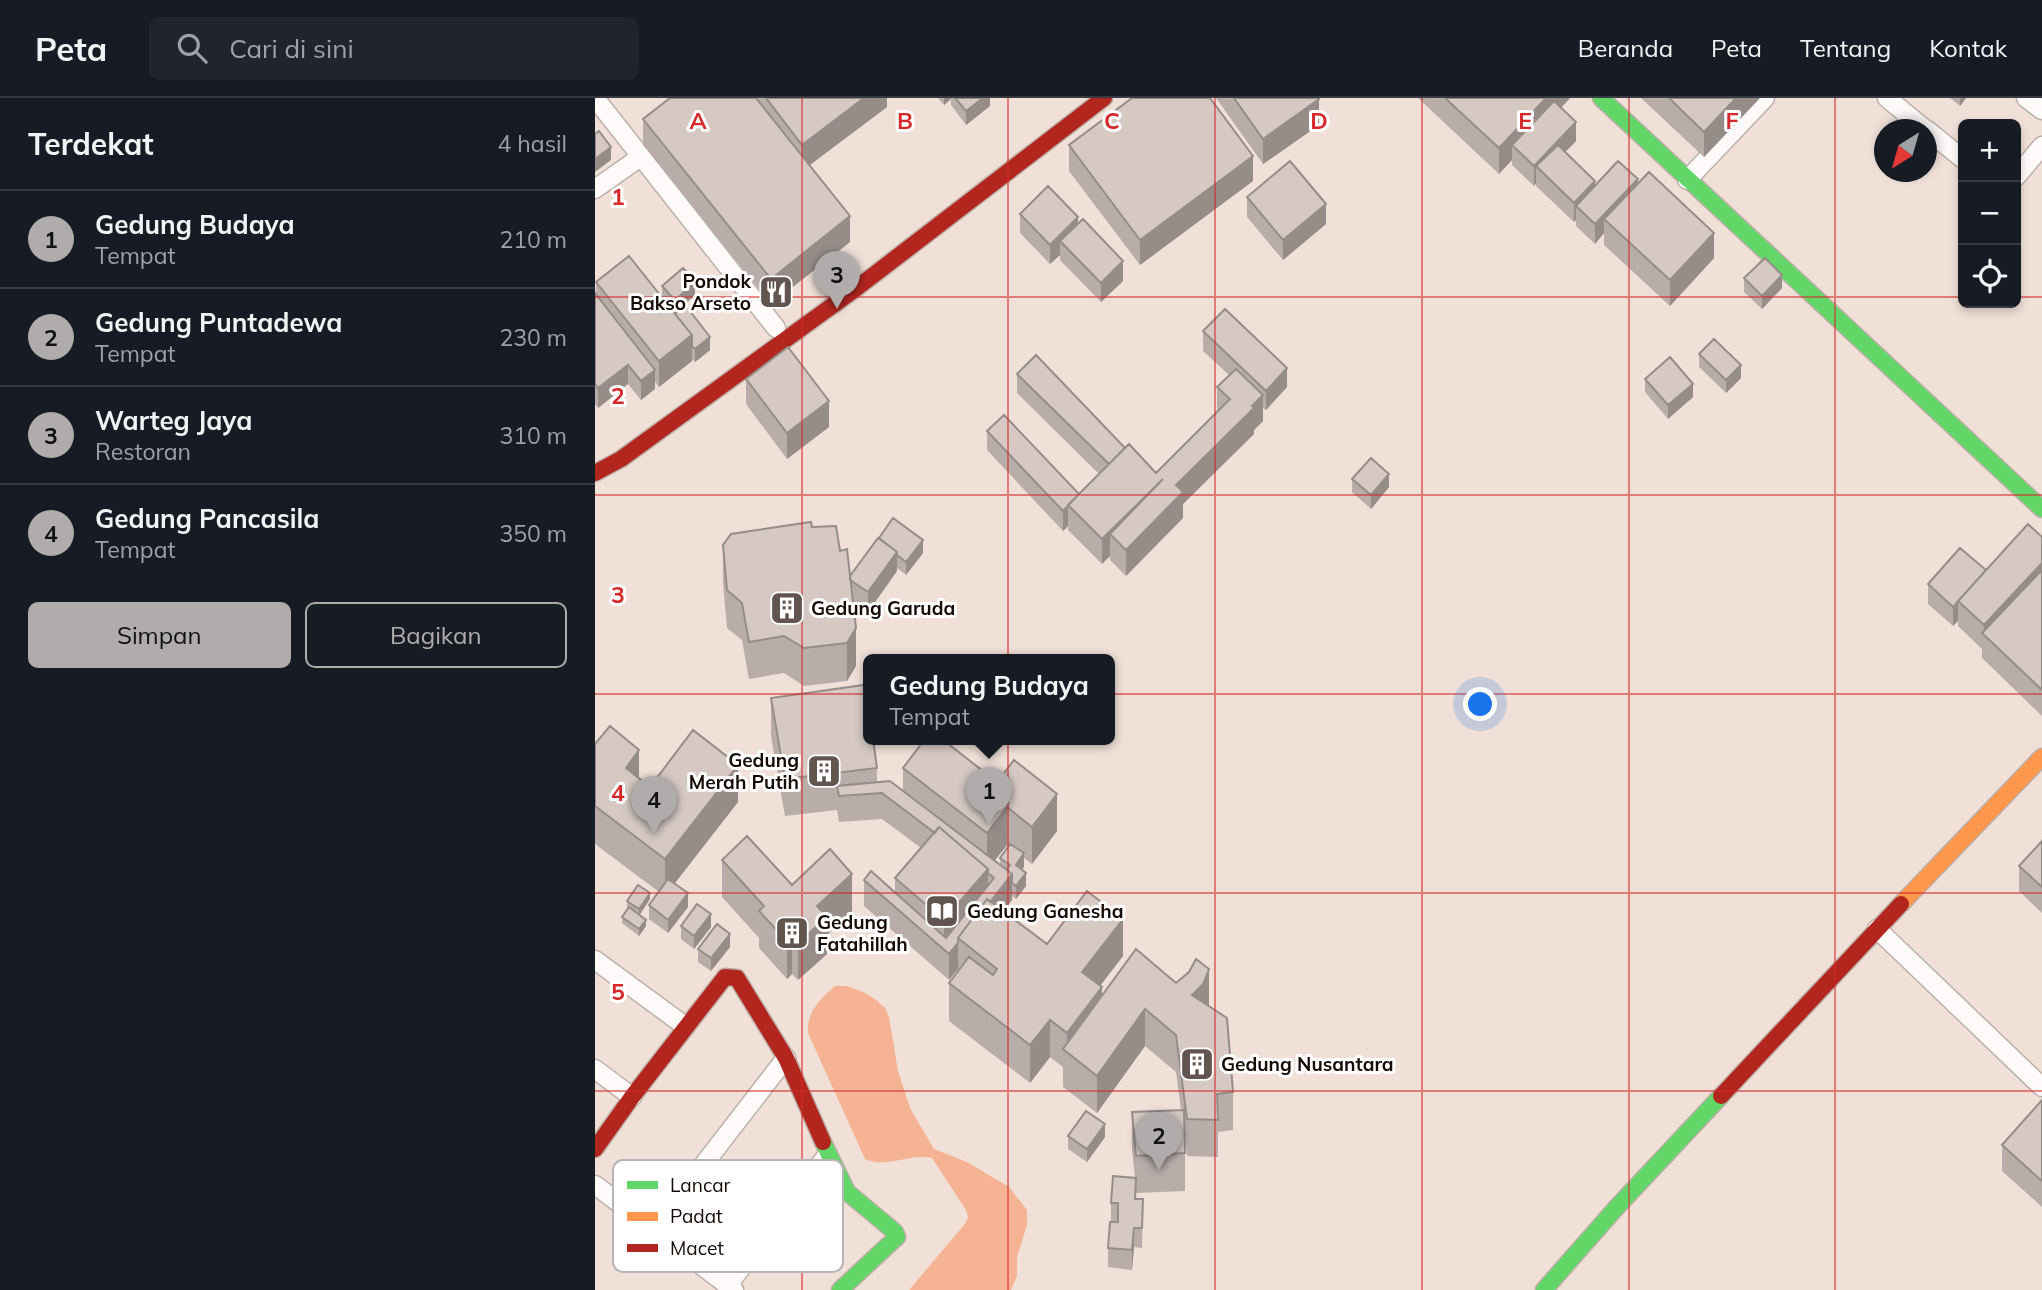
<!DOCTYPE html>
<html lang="id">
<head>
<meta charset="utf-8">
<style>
  :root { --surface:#171b24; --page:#20242c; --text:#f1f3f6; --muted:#9ea1a6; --line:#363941; --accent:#b0acab }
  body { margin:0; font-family:Mulish,sans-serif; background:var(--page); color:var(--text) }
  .controls { position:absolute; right:21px; top:21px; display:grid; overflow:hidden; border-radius:10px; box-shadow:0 4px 10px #0003 }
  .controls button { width:63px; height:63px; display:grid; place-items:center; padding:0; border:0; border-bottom:2px solid var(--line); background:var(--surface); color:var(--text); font:35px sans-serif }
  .compass { position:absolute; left:1279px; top:21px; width:63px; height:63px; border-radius:50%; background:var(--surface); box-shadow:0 4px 10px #0003; rotate:217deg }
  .you { position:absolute; left:886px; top:607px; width:24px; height:24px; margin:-18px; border:5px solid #fff; border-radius:50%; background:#1a73e8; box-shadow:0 0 0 10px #1a73e833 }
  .badge { display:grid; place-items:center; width:46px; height:46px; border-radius:50%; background:var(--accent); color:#111; font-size:23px; font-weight:700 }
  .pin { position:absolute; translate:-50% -58px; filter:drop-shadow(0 2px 4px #0008) }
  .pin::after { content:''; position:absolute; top:37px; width:24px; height:21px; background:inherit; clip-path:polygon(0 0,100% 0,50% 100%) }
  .popup { position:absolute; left:268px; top:556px; width:252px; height:91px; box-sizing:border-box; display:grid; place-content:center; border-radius:10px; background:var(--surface); filter:drop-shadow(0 2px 5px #0005); font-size:23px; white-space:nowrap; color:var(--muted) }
  .popup b { font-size:26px; color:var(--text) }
  .popup::after { content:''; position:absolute; left:50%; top:100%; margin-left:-14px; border:14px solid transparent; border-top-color:var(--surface) }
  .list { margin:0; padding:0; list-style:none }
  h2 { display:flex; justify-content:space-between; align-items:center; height:91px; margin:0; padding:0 28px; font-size:30px }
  h2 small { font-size:23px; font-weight:400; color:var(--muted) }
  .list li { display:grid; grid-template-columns:46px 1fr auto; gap:21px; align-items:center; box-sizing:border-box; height:98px; padding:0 28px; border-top:2px solid var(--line) }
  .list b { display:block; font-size:26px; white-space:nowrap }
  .list p { margin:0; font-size:23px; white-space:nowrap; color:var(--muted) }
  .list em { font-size:23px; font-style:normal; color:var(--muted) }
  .actions { display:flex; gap:14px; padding:21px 28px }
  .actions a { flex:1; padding:16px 0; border:2px solid var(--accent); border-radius:10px; text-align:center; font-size:24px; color:var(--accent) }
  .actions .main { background:var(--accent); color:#111 }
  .icon { flex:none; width:38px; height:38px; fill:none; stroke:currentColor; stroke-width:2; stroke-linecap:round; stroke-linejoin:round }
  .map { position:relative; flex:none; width:1447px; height:1192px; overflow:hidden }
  header { display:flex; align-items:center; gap:42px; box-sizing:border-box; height:98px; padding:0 35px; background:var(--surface); border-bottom:2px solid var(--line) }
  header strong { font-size:33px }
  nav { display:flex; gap:38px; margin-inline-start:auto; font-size:24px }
  .search { width:490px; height:63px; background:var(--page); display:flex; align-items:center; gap:18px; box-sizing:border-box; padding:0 24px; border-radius:10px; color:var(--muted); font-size:26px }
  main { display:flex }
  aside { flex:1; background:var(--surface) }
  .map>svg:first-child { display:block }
</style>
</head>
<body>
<header>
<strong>Peta</strong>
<div class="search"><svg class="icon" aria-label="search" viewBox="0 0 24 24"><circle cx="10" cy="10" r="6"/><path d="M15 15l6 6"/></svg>Cari di sini</div>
<nav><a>Beranda</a><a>Peta</a><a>Tentang</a><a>Kontak</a></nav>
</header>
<main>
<aside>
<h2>Terdekat<small>4 hasil</small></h2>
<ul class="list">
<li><span class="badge">1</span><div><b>Gedung Budaya</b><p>Tempat</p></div><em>210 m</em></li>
<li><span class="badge">2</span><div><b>Gedung Puntadewa</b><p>Tempat</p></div><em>230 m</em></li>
<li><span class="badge">3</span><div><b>Warteg Jaya</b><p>Restoran</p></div><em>310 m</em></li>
<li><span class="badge">4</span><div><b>Gedung Pancasila</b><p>Tempat</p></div><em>350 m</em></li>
</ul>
<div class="actions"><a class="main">Simpan</a><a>Bagikan</a></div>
</aside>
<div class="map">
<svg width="1447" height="1192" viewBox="0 0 1447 1192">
  <rect width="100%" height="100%" fill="#f0e0d8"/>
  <!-- water -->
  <path fill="#f6b393" d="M240,888h12l16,6 12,7 10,9 4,9 9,54 12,37 24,41 33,13 42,25 18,23v15l-10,32v19l-6,14h-102l55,-65 4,-7 -2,-8 -34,-52c-22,-5 -47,11 -67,1l-57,-126c-2,-20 12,-34 27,-47z"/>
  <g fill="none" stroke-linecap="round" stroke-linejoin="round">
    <!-- street casing -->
    <g stroke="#bdb0aa" stroke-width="21">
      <path id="street" d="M0,0l181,230
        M1292,0l39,32
        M1431,0l16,12
        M1332,32l36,29
        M1421,79l26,-31
        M1092,82l78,-82
        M0,91l47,-33
        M1282,831l165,158
        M0,862l90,66
        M0,971l37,28
        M0,1087l139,105
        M58,1132l133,-172
        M133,1187l100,-131"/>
    </g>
    <!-- fast casing -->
    <g stroke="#bdb0aa" stroke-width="19">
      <path id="fast" d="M1006,0l441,411
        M228,1044l24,50 48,40 2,5 -57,53
        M949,1192l72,-82 105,-112"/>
    </g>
    <!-- slow casing -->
    <g stroke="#bdb0aa" stroke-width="19">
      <path id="slow" d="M1306,806l141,-147"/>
    </g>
    <!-- jam casing -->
    <g stroke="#bdb0aa" stroke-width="19">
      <path id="jam" d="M0,375l26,-14 237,-172 246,-189
        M1126,998l180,-192
        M0,1051l37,-52 93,-120 12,1 49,80 37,84"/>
    </g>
    <!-- street -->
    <use href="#street" stroke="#fdfaf9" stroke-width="18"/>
    <!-- fast -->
    <use href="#fast" stroke="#63d668" stroke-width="16"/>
    <!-- slow -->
    <use href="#slow" stroke="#ff974d" stroke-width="16"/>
    <!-- jam -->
    <use href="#jam" stroke="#b3261e" stroke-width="16"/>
  </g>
  <!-- wall -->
  <path fill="#b8ada9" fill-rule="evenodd" d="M75,0h217v9l-78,58 41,77 -79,62 -128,-159v-26z
    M343,0h52v8l-24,19 -15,-20v-6l-7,6z
    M621,0h103v27l-56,39z
    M823,0h152l-9,10 15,33 -11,11 30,34 43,-2 76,74 -44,48 -66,-61v-12l-9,11 -19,-18v-6l-2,2 -38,-36v-3l-2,3 -22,-21v-5l-13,14z
    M1046,0h119l-56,59z
    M1355,0h16l-6,8z
    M474,47l184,36 -113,84 -71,-94z
    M652,99l79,27 -43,36 -36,-43z
    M425,116l58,9 45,58 -22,21 -41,-42v-5l-10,9 -30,-31z
    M1149,180l38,10 -20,21 -18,-17z
    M1,184l66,15v-11l33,9 -20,18 35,37 -15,12 -3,-3v2l-33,26 -4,-5v7l-14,11 -13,-16 -30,24 -3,-4z
    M608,233l84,56 -21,23 -3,-2v13l-9,9v4l-71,70v14l-57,58 -16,-16v-4l-8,8 -34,-34v-4l-5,5 -76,-81v-19l92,63 20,-20 -82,-81v-19l108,74 31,25 61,-61v-25l12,-12 -26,-24z
    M1104,256l42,24 -15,15 -27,-26z
    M151,281l83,48 -42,32 -41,-55z
    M1050,281l48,18 -25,22 -23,-27z
    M757,381l37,8 -18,22 -19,-17z
    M217,429l28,24 10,25 28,-38 45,15 -17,22 -9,-7v3l-29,41 -15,-11 3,65 -9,15 -43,5 -20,-13 -35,6 -7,-39 -15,-12 -4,-45v-38z
    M1447,439v179l-60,-58v-9l-24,-23v-5l-5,5 -25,-22v-20l58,-14z
    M176,600l106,70v14l26,9v-23l22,-29 132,92 -25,33 -8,-6v9l-2,2 4,17 -10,13 -4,-3v4l-9,11 44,33 76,12 -22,29 1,10 74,-12 33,24 24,85v38l-15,2v25l-31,-1 -2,-20v55l-49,2v6h7l-1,49 -8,-1 -2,23 -24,-3v-19l3,-26v-19l24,-25 -3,-29v-37l49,-2 -5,-38 -31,-26 -48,67 -34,-26v-20l-13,-10 -20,26 -81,-62v-38l9,-11v-3l-9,11 -85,-74v-26l31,13v-15l26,-30 -39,-29 -43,3 -2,-12 -52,6 -14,-80zM412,747l2,1 -9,12v7l-6,-4z
    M0,646l55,43 88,15 -64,82 14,23 -20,26 -19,-14v-14l10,-13 -64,-48z
    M1447,743v72l-23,-22v-25z
    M127,762l70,25 60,26 -25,24v19l-29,26 -6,-6 -5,5 -28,-31v-10l-37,-41z
    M55,801l-11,16 7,11 -7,10 -17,-13v-6l6,-8 -1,-1v-7z
    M86,828l30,1 -17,22 -13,-10z
    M135,849l-19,24 -13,-9v-13z
    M1447,1002v107l-40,-36v-26z
    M473,1038l37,1 -18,25 -19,-13z"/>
  <!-- shaded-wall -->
  <path fill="#968d89" d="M269,0h23v9l-85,64v-26z
    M349,0h7v1l-7,6z
    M388,0h7v8l-24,19v-14z
    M951,0h24l-51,54 -7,-7v15l-13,14v-26z
    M1141,0h24l-56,59v-25z
    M1365,0h6l-6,8z
    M724,1v26l-56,39v-25z
    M981,24v19l-32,33 -8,-8v17l-2,3v-20z
    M16,49v13l-16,12v-13z
    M658,58v25l-113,84v-25z
    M1043,81v19l-34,21v14l-9,11v-20z
    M1000,83v20l-19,5v14l-2,2v-19z
    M731,106v20l-43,36v-20z
    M255,118v26l-79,62v-25z
    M483,119v20l-18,4v14l-10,9v-19z
    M1119,135v25l-44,48v-26z
    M528,163v20l-22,21v-19z
    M1187,177v13l-20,21v-13z
    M100,184v13l-20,18v-13z
    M97,237v26l-33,26v-26z
    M115,239v13l-15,12v-13z
    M33,267v19l-30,24v-20z
    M1146,267v13l-15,15v-13z
    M692,270v19l-21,23v-19z
    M60,272v19l-14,11v-19z
    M1098,286v13l-25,22v-14z
    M668,297v26l-9,9v4l-71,70v14l-57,58v-26l50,-65z
    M234,303v26l-42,32v-26z
    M794,376v13l-18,22v-14z
    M568,381l-53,55v22l-8,8v-25z
    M473,408v20l-5,5v-20z
    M328,442v13l-17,22v-13z
    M302,454v19l-29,41v-20z
    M1447,465v25l-58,46v-9z
    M1363,504v19l-5,5v-19z
    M261,530v38l-9,15v-38z
    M44,652v37l-13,-19z
    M143,667v37l-73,94v-37z
    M462,696v37l-25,33v-37z
    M412,709v38l-19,24v36l24,-31v26l-40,50 -14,-12 -14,12v-30l43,-49v-38z
    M429,755v14l-8,11v-13z
    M431,775v13l-10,13v-13z
    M257,776v37l-25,24v19l-29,26v-37l19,-37z
    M55,795v6l-11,17v-7z
    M93,795v14l-20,26v-13z
    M116,816v13l-17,22v-13z
    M528,821v37l-41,53v-37z
    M51,822v6l-7,10v-7z
    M135,836v13l-19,24v-13z
    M197,838v38l-5,5v-38z
    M363,845v26l-9,11v-26z
    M614,871v38l-17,-12z
    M507,889v37l-35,28v-19z
    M550,911v37l-48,67v-37z
    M455,922v37l-20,26v-38z
    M510,1026v13l-18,25v-13z
    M539,1130v19l-2,23v-20z"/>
  <!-- building -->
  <path fill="#d6c9c4" stroke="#968d89" stroke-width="2" d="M75,0h86l94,118 -79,63 -128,-160z
    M171,0h98l-62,47z
    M360,0h28l-17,13z
    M537,0h78l43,58 -113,84 -71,-95z
    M639,0h85v1l-56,40z
    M850,0h101l-47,50z
    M1074,0h67l-32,34z
    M959,3l22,21 -42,44 -22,-21z
    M4,33l12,16 -16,12v-25z
    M963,47l37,36 -21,22 -38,-37z
    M695,63l36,43 -43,36 -36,-43z
    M1023,63l20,18 -43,45 -19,-18z
    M1054,74l65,61 -44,47 -66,-61z
    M453,88l30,31 -28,28 -30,-31z
    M488,121l40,42 -22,22 -41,-42z
    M34,158l63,79 -33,26 -63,-79z
    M1170,160l17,17 -20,21 -18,-18z
    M88,170l12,14 -20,18 -13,-14z
    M0,195l60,77 -14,11 -13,-16 -30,23 -3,-4z
    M91,208l24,31 -15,12 -3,-3v-11l-17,-21z
    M630,211l62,59 -21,23 -63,-60z
    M1119,241l27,26 -15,15 -27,-26z
    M193,249l41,54 -42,32 -41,-54z
    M441,257l89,93 -16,16 -92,-90z
    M1075,259l23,27 -25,21 -23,-26z
    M641,271l27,26 -11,11 2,2 -78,77 7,7 -57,58 -16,-16 53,-55 -61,60 -34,-34 61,-61 27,29 74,-74 -13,-12z
    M409,317l75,79 -16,17 -76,-80z
    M776,360l18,16 -18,21 -19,-16z
    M298,420l30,22 -17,22 -9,-7v-3l-18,-14z
    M216,424l1,5 24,-1 4,25 7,-2 9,79 -9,15 -43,5 -20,-12 -35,6 -7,-39 -15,-13 -4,-45 8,-11z
    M1433,426l14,13v26l-58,62 -26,-24z
    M283,440l19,14 -29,40 -18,-12v-4z
    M1365,450l26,22 -33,37 -25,-23z
    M1447,472v120l-60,-57z
    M269,587l4,28v26h5l4,29 -92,11 -14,-81z
    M15,628l29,24 -13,18 24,19 43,-57 45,35 -73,94 -70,-53v-62z
    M330,641h17l55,43 17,-22 43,34 -25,33 -25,-20 -20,26 -84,-65z
    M295,683l122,93 -22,28 -3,-3 -29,39v5l-9,11 -85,-74 7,-9 75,67 48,-60 -6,-5v-4l-49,-42 -4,6 -53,-40 -43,3 -2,-10z
    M344,729l49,42 -44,51 -49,-42z
    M152,738l45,49 38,-36 22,25 -35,32 10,11 -29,26 -6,-7 -5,5 -28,-30 5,-5 -42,-46z
    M1447,743v46l-23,-21z
    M415,746l14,9 -8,12 10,8 -10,13 -4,-3v-9l-5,-4 3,-5 -10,-7z
    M73,781l20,14 -20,27 -19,-15z
    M43,787l12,8 -11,16 -12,-8z
    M492,793l36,28 -41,53 20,15 -35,46 -17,-13 -20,25 -81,-62 20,-26 24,18 4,-6 -39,-31 29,-39 60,45z
    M102,806l14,10 -17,22 -13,-10z
    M34,809l17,13 -7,9 -17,-12z
    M122,826l13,10 -19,24 -13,-9z
    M541,851l40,34 13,-11 7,-13 13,10 -6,15 -11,11 35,23 6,74 -16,2 1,26 -31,-1 -11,-84 -31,-26 -48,67 -34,-27z
    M1447,1002v81l-40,-36z
    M589,1012l1,43 -49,3 -4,-44z
    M491,1013l19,13 -18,25 -19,-13z
    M518,1078l23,2 -1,21h8l-1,29h-8l-2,22 -24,-2 2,-26h8v-19h-7z"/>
  <!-- grid -->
  <path fill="none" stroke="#d62828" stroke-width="2" stroke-opacity="0.55" d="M207,0v1192M413,0v1192M620,0v1192M827,0v1192M1034,0v1192M1240,0v1192M0,199h1368M1421,199h26M0,397h1447M0,596h1447M0,795h1447M0,993h1447"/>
  <!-- icons -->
  <defs>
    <g id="restaurant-square" transform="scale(1.75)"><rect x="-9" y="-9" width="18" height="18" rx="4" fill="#615550" stroke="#fff"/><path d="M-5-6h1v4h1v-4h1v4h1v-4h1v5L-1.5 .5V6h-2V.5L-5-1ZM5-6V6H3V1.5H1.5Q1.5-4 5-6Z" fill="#fff"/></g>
    <g id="building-square" transform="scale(1.75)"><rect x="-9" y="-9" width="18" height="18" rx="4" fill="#615550" stroke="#fff"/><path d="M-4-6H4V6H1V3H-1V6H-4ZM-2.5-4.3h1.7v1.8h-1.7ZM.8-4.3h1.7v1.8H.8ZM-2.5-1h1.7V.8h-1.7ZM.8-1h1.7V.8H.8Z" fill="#fff"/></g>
    <g id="library-square" transform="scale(1.75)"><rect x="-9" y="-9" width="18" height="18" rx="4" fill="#615550" stroke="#fff"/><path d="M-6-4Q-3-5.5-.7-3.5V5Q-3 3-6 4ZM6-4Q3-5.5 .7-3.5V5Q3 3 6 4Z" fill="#fff"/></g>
  </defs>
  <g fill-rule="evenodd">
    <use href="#restaurant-square" x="181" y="194"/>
    <use href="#building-square" x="192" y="510"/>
    <use href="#building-square" x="229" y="673"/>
    <use href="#library-square" x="347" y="813"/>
    <use href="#building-square" x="197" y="835"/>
    <use href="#building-square" x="602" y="966"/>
  </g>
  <g text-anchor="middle" stroke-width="6" stroke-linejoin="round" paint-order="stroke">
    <!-- poi labels -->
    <g font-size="19" font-weight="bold" fill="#140a06" stroke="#fff" text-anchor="start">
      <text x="156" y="190" text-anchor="end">Pondok<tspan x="156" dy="22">Bakso Arseto</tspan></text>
      <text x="216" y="517">Gedung Garuda</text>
      <text x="204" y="669" text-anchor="end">Gedung<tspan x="204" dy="22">Merah Putih</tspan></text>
      <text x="372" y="820">Gedung Ganesha</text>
      <text x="222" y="831">Gedung<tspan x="222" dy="22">Fatahillah</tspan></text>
      <text x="626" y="973">Gedung Nusantara</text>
    </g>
  </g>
  <!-- legend -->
  <rect x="18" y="1062" width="230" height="112" rx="10" fill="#fff" stroke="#b8b6b4" stroke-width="2"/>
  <rect x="32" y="1083" width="31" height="8" fill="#63d668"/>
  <rect x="32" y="1114" width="31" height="9" fill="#ff974d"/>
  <rect x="32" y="1146" width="31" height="8" fill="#b3261e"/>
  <g font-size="19" fill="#140a06">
    <text x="75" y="1094">Lancar</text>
    <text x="75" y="1125">Padat</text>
    <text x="75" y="1157">Macet</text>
  </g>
  <g font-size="23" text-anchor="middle" font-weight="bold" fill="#d62828" stroke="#fff" stroke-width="6" stroke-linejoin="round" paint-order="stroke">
    <text x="103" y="31">A</text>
    <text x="310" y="31">B</text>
    <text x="517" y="31">C</text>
    <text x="724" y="31">D</text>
    <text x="930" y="31">E</text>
    <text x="1137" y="31">F</text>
    <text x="23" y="107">1</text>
    <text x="23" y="306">2</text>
    <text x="23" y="505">3</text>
    <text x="23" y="703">4</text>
    <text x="23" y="902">5</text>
  </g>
</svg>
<div class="controls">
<button>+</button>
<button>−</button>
<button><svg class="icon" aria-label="locate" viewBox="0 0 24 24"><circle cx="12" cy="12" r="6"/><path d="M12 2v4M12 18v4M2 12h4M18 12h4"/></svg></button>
</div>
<svg class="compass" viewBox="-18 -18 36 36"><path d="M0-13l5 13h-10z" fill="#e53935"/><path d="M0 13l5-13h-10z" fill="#9ea1a6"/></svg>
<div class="you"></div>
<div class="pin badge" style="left:394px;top:727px">1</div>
<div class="popup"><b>Gedung Budaya</b>Tempat</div>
<div class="pin badge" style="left:564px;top:1072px">2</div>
<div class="pin badge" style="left:242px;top:211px">3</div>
<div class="pin badge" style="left:59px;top:736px">4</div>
</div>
</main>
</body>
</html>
